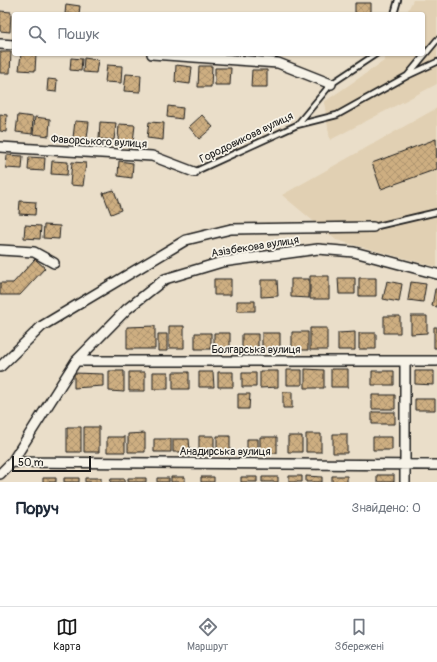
<!DOCTYPE html>
<html lang="uk">
<head>
<meta charset="utf-8">
<style>
  :root { --surface:#fff; --page:#f2f2f3; --text:#1f2937; --muted:#747a83; --line:#e0e1e3; --accent:#1c1c1c }
  body { margin:0; font-family:Pangolin,sans-serif; background:var(--page); color:var(--text) }
  .scale { position:absolute; left:12px; bottom:10px; width:79px; box-sizing:border-box; padding-left:4px; border:2px solid #1c1c1c; border-top:0; font-size:11px; line-height:14px; white-space:nowrap; color:#1c1c1c; -webkit-text-stroke:3px #f7f3e8; paint-order:stroke }
  .list { margin:0; padding:0; list-style:none }
  h2 { display:flex; justify-content:space-between; align-items:center; height:52px; margin:0; padding:0 16px; font-size:17px }
  h2 small { font-size:13px; font-weight:400; color:var(--muted) }
  .icon { flex:none; width:22px; height:22px; fill:none; stroke:currentColor; stroke-width:2; stroke-linecap:round; stroke-linejoin:round }
  .map { position:relative; flex:none; width:437px; height:482px; overflow:hidden }
  .search { position:absolute; background:var(--surface); box-shadow:0 1px 3px #0004; left:12px; right:12px; top:12px; height:44px; display:flex; align-items:center; gap:10px; box-sizing:border-box; padding:0 14px; border-radius:4px; color:var(--muted); font-size:15px }
  .sheet { height:124px; background:var(--surface) }
  nav { display:flex; justify-content:space-around; align-items:center; box-sizing:border-box; height:56px; border-top:1px solid var(--line); background:var(--surface); font-size:11px; color:var(--muted) }
  nav a { display:grid; justify-items:center; gap:2px }
  nav .on { color:var(--accent) }
  .map>svg:first-child { display:block }
</style>
</head>
<body>
<div class="map">
<svg width="437" height="482" viewBox="0 0 437 482">
  <defs>
    <pattern id="building-cross-hatch" width="8" height="8" patternUnits="userSpaceOnUse"><rect width="8" height="8" fill="#cdae81"/><path d="M0 0l8 8M0 8l8-8" fill="none" stroke="#af956f"/></pattern>
  </defs>
  <rect width="100%" height="100%" fill="#eadec9"/>
  <filter id="ink" filterUnits="userSpaceOnUse"><feTurbulence type="fractalNoise" baseFrequency=".025" numOctaves="2"/><feDisplacementMap in="SourceGraphic" scale="8" xChannelSelector="R" yChannelSelector="G"/><feConvolveMatrix kernelMatrix="1 2 1 2 8 2 1 2 1" color-interpolation-filters="sRGB"/></filter>
  <g filter="url(#ink)">
    <!-- built -->
    <path fill="#e1d0b3" d="M413,0h24v84l-107,56 -6,-38 60,-41 3,-7h36v-40h-17z
      M437,108v159l-101,-27 -54,-45z"/>
    <!-- building -->
    <path fill="url(#building-cross-hatch)" stroke="#1c1c1c" d="M355,3h16v11h-16z
      M66,4l14,2 -1,8h-14z
      M0,11l11,1 -1,20 -10,-1z
      M0,52h11l-1,21h-10z
      M21,54h15l-1,17 -16,-1z
      M71,58l11,1 -1,12 -11,-1z
      M84,58l14,2 -2,13 -13,-1z
      M107,65l15,1 -1,17 -16,-1z
      M176,65l16,2 -2,17 -15,-2z
      M199,66h13l-1,21h-13z
      M215,68h16l-1,17h-15z
      M252,70h15v17h-16z
      M126,74l15,1 -1,17 -16,-1z
      M48,79l9,1 -1,12 -9,-1z
      M168,106l15,2 -1,11 -15,-2z
      M0,114l7,1 -1,17 -6,-1z
      M18,115l15,2 -1,17 -16,-2z
      M202,115l11,12 -14,12 -10,-12z
      M35,117l15,2 -1,17 -16,-2z
      M75,121l14,1 -2,17 -14,-1z
      M100,122l16,1 -2,17 -15,-1z
      M149,122l15,1 -1,17 -16,-2z
      M119,124l16,1 -2,17 -15,-2z
      M436,139l1,30 -56,20 -9,-26z
      M7,155l16,1 -1,13 -16,-1z
      M29,157l16,1 -1,13 -16,-1z
      M52,161l16,1 -1,13 -16,-1z
      M119,161l14,2 -1,15 -14,-2z
      M72,162l14,1 -3,23 -13,-1z
      M114,190l7,20 -10,4 -8,-21z
      M20,201l16,1 -1,13 -16,-1z
      M25,225l16,1 -1,13 -16,-1z
      M44,225l16,1 -1,13 -16,-1z
      M35,259l10,9 -25,27h-20v-12h13z
      M310,276h19v23h-19z
      M338,278h17v16h-16z
      M359,278h17v18h-17z
      M214,279h17v16h-17z
      M291,279h18v19l-18,-1z
      M261,280h16l1,16 -17,1z
      M387,281l15,3 -3,18 -16,-3z
      M411,282l15,2 -3,18 -15,-2z
      M435,289h2v18l-5,-1z
      M237,301h18v10h-18z
      M384,316h16v17h-16z
      M411,316h16v17l-16,1z
      M155,326v23h-28v-22z
      M169,326h15v22h-15z
      M434,327h3v21h-3z
      M310,328h17v22h-17z
      M292,332h16v18h-16z
      M355,332v18h-17v-17z
      M195,333h16v16h-16z
      M214,333h16v16h-16z
      M262,333h18v16h-18z
      M359,333h17v16h-17z
      M158,334h9v17h-9z
      M242,334h16v15h-16z
      M305,369l19,1v18h-19z
      M331,369h17v18h-17z
      M287,370h15v15h-15z
      M109,371h15v21l-15,-1z
      M260,371h18v16l-18,1z
      M372,371h22v14h-22z
      M415,371h19v14l-19,-1z
      M129,372h16v19h-16z
      M153,372h15v17h-15z
      M173,372h16v17h-16z
      M199,372h14l1,15h-15z
      M218,372h15v15h-15z
      M74,373l29,1v12l-29,2z
      M242,373h14v14h-14z
      M283,392h9v16h-9z
      M238,394h12l-1,15h-11z
      M372,395h23v14h-23z
      M415,399h20v11h-20z
      M372,412h23v12h-23z
      M67,427h14v25h-14z
      M84,427h15v25h-15z
      M145,433v19h-17v-18z
      M306,434h15v18h-15z
      M333,434h14v19h-14z
      M199,436h15v16h-15z
      M217,436h13v17h-13z
      M288,436h14v16h-14z
      M107,437h18v15h-18z
      M260,437h17v16h-17z
      M373,437h19v13h-19z
      M154,439h17v13h-17z
      M173,439h16l1,13h-17z
      M247,439h11v14h-11z
      M377,475h17v7h-17z
      M289,476h13v6h-13z
      M306,476l16,1v5h-16z
      M332,476h15v6h-15z
      M171,477h14v5h-14z
      M201,477h13v5h-13z
      M241,477h16v5h-16z
      M262,477h16v5h-16z
      M43,478h13v4h-13z
      M64,478h15v4h-15z
      M85,478h16v4h-16z
      M128,478h18v4h-18z
      M157,478h12v4h-12z
      M111,479h14v3h-15z"/>
    <g fill="none" stroke-linecap="round" stroke-linejoin="round">
      <!-- lane casing -->
      <g stroke="#1c1c1c" stroke-width="8">
        <path id="lane" d="M394,14l4,-14
          M408,75l29,-35
          M297,125l40,-10 70,-39 30,-14
          M194,172l103,-47 34,-41 45,-30
          M373,227l64,-15"/>
      </g>
      <!-- street casing -->
      <g stroke="#1c1c1c" stroke-width="12">
        <path id="street" d="M0,44l14,1
          M152,54l126,9 53,21
          M0,147l152,9 42,16
          M0,250l34,2 20,11
          M76,361h361
          M0,367l42,-41 144,-86 45,-11 142,-2
          M12,462l425,3
          M0,474l12,-12 64,-101 51,-52 38,-30 57,-17 96,-13 36,3 83,22
          M405,482v-121"/>
      </g>
      <!-- lane -->
      <use href="#lane" stroke="#f7f3e8" stroke-width="4.5"/>
      <!-- street -->
      <use href="#street" stroke="#f7f3e8" stroke-width="9"/>
    </g>
  </g>
  <g text-anchor="middle" stroke-width="3.5" stroke-linejoin="round" paint-order="stroke">
    <!-- street labels -->
    <g font-size="11" fill="#1c1c1c" stroke="#f7f3e8">
      <text transform="translate(246 137) rotate(-26)" y="4">Городовикова вулиця</text>
      <text transform="translate(99 141) rotate(3)" y="4">Фаворського вулиця</text>
      <text transform="translate(255 246) rotate(-9)" y="4">Азізбекова вулиця</text>
      <text x="256" y="353">Болгарська вулиця</text>
      <text x="225" y="455">Анадирська вулиця</text>
    </g>
  </g>
</svg>
<div class="scale">50 m</div>
<div class="search"><svg class="icon" aria-label="search" viewBox="0 0 24 24"><circle cx="10" cy="10" r="6"/><path d="M15 15l6 6"/></svg>Пошук</div>
</div>
<section class="sheet">
<h2>Поруч<small>Знайдено: 0</small></h2>
<ul class="list">
</ul>
</section>
<nav>
<a class="on"><svg class="icon" aria-label="map" viewBox="0 0 24 24"><path d="M3 6l6-2 6 2 6-2v14l-6 2-6-2-6 2zM9 4v14M15 6v14"/></svg>Карта</a>
<a><svg class="icon" aria-label="directions" viewBox="0 0 24 24"><path d="M12 3l9 9-9 9-9-9zM9 14v-3h6M13 9l2 2-2 2"/></svg>Маршрут</a>
<a><svg class="icon" aria-label="saved" viewBox="0 0 24 24"><path d="M7 4h10v16l-5-4-5 4z"/></svg>Збережені</a>
</nav>
</body>
</html>
